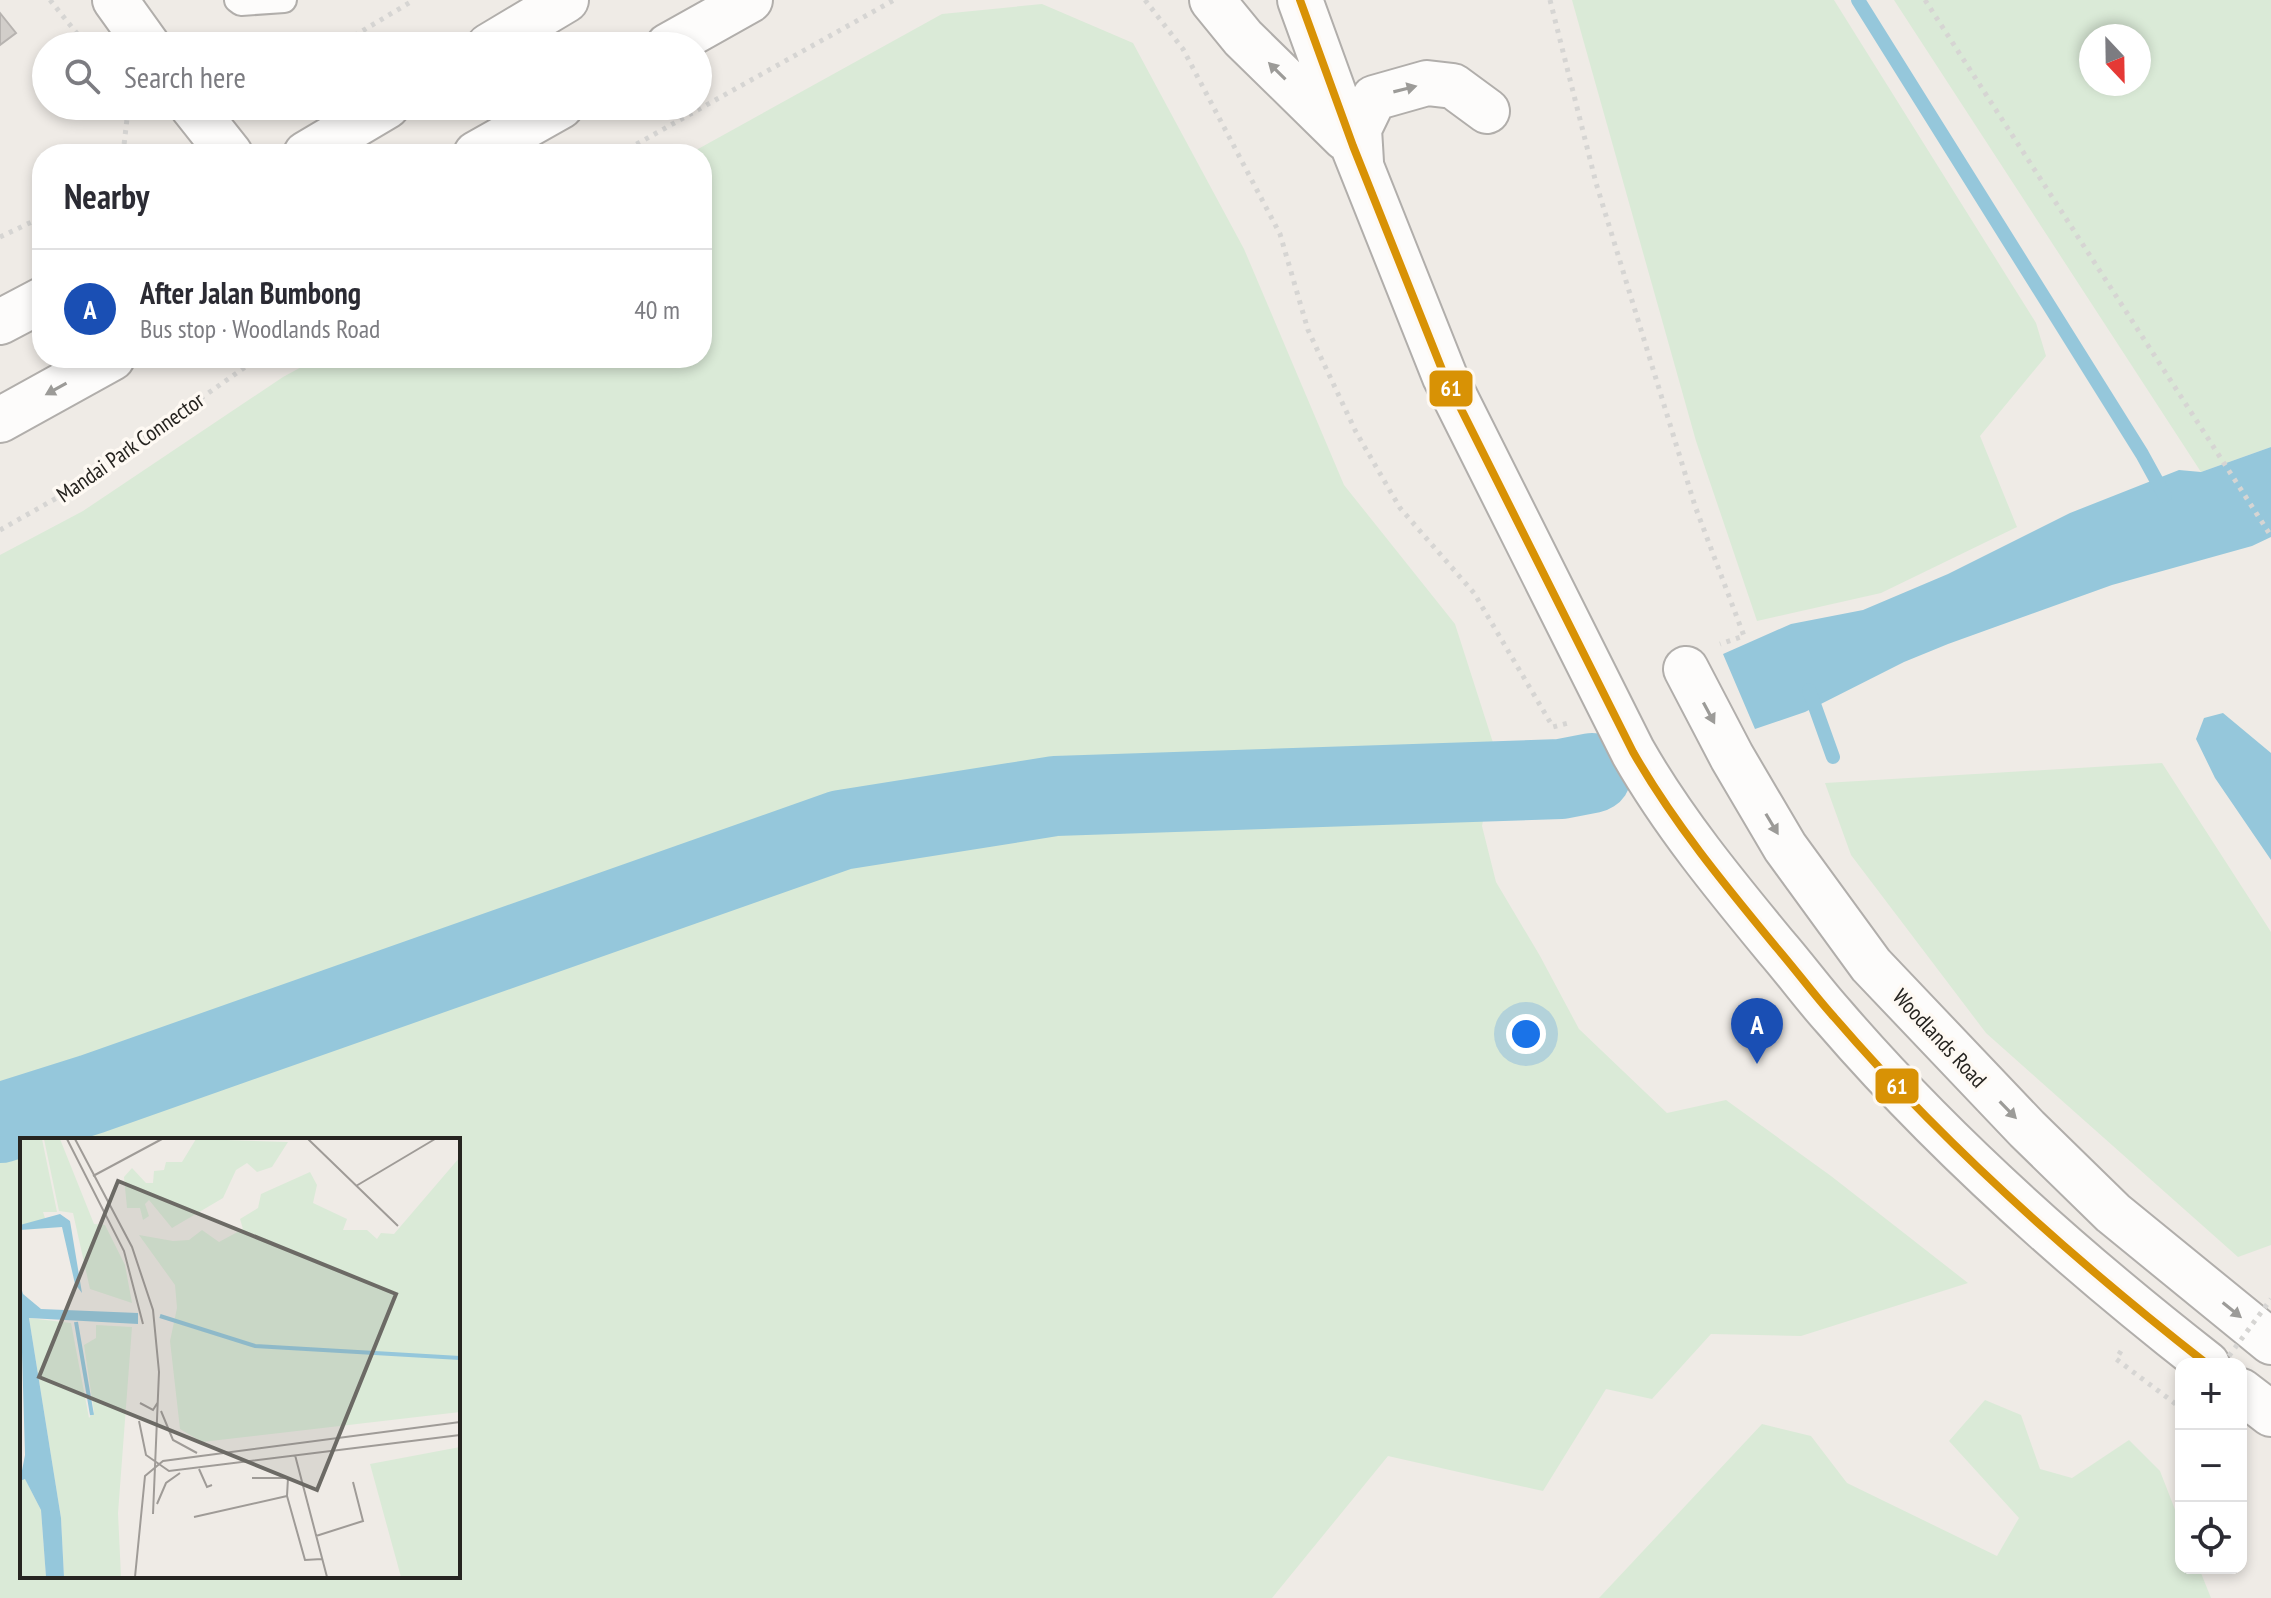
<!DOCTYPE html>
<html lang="en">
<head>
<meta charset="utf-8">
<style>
  :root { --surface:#fff; --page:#f2f2f3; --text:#2b2b33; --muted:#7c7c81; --line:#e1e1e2; --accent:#0f766e }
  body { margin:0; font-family:"PT Sans Narrow",sans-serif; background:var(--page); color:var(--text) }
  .controls { position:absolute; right:24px; bottom:24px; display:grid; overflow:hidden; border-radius:16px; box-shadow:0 4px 12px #0003 }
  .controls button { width:72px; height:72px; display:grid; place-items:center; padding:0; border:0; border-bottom:2px solid var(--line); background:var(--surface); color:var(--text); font:40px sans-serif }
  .compass { position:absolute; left:2079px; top:24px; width:72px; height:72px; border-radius:50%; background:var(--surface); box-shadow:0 4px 12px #0003; rotate:158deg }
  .you { position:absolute; left:1526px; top:1034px; width:28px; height:28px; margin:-20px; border:6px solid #fff; border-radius:50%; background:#1a73e8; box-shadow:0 0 0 12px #1a73e833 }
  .badge { display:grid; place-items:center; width:52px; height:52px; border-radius:50%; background:var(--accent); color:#fff; font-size:26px; font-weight:700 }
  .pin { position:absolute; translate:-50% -66px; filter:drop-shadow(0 2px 4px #0008) }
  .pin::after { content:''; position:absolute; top:42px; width:28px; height:24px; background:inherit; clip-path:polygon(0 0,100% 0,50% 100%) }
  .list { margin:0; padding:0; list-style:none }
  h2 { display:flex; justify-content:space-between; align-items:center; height:104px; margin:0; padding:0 32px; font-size:34px }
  h2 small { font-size:26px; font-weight:400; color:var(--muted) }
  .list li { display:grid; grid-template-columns:52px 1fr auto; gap:24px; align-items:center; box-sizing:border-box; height:120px; padding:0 32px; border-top:2px solid var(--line) }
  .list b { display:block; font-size:30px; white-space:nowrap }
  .list p { margin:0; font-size:26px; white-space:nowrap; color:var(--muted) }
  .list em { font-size:26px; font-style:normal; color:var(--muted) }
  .icon { flex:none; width:44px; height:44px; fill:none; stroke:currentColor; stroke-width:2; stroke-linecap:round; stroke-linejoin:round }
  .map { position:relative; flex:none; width:2271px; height:1598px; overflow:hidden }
  .search { position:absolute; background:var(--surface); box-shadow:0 4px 12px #0003; left:32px; top:32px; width:680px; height:88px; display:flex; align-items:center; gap:20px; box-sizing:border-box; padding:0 28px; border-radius:44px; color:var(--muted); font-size:30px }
  .panel { position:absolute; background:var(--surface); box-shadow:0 4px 12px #0003; left:32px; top:144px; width:680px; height:224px; border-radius:32px }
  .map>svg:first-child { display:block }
</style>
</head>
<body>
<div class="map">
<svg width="2271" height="1598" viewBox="0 0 2271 1598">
  <rect width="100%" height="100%" fill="#efebe6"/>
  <!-- green -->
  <path fill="#daead7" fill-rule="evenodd" d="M1572,0h262l202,323 10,33 -66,80 37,91 -136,66 -124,28 -61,-180z
    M1894,0h377v447l-70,25zM2091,36h48v48h-48z
    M1042,4l91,39 111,206 100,236 111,139 41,128 -14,74 14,56 44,74 39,73 88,84 59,-13 105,76 137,107 -167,53 -90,-2 -59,65 -46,-10 -63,102 -155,-35 -116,142h-1272v-1043l83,-44 200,-134 35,-19h384v-204h-13l253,-140zM458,1140v436h-436v-436z
    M2162,763l109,169v313l-33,12 -252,-224 -135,-178 -26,-72z
    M1985,1400l36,15 19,54 32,9 57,-38 31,31 21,54v43h18l12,30h-612l163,-174 49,12 36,47 150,73 22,-38 -70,-77z"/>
  <!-- water -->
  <path fill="#95c7db" d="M2271,447v90l-19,9 -140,39 -164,59 -44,18 -99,50 -50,17 -32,-75 68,-30 72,-14 85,-36 122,-61 109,-43 22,2z
    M2223,713l48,40v107l-56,-82 -19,-39 8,-21z"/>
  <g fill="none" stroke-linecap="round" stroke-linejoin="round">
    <!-- stream -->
    <path stroke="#95c7db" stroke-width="14" d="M1858,0l284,454 23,42
      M1809,690l24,67"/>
    <!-- river -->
    <path stroke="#95c7db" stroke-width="80" d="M0,1123l92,-29 749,-264 214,-34 506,-17 31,-6"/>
  </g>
  <!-- building -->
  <path fill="#d2ceca" stroke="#b7b3b0" stroke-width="2" d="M0,13l16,20 -16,12z"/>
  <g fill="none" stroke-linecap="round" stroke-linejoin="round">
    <!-- lane casing -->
    <g stroke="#b1aeab" stroke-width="28">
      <path id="lane" d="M237,0l4,3 43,-3"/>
    </g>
    <!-- street casing -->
    <g stroke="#b1aeab" stroke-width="48">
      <path id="street" d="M115,0l33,46
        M192,106l38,48"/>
    </g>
    <!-- primary casing -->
    <g stroke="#b1aeab" stroke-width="48">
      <path id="primary" d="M1212,0l31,38 102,100
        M1300,0l53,146 92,231 188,375c40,70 91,132 143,195 20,23 38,48 58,70 111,129 240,243 373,347
        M489,46l77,-46
        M668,46l82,-46
        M306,154l81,-48
        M476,154l85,-48
        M1361,162l-2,-33 15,-31 53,-15 26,3 34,25
        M0,322l42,-22
        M0,420l112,-62
        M1686,669l46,88 53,90 86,118 156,164 86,84 158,129
        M2241,1391l30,23"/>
    </g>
    <!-- path -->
    <path stroke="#d6d5d3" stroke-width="5" stroke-dasharray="4 6" stroke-linecap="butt" d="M50,0l37,46
      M1145,0l38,49 97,185 28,96 48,102 44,76 74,85 79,134 15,-4
      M1550,0l46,183 99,323 49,130 -24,8
      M1925,0l346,536
      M247,37l7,9
      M337,46l77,-46
      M123,154l5,-44 -2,-4
      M152,154l16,-10
      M619,154l275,-154
      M0,237l42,-20
      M0,530l69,-39 189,-133
      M2121,1351l-5,8 65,49"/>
    <!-- lane -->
    <use href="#lane" stroke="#fdfcfb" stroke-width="24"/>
    <!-- street -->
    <use href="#street" stroke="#fdfcfb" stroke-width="44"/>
    <!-- primary -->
    <use href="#primary" stroke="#fdfcfb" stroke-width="44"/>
    <!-- path-bridge -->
    <path stroke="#d6d5d3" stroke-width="5" stroke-dasharray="4 6" stroke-linecap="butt" d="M2223,1364l48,-65"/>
    <!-- bus-1 casing -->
    <g stroke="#fef9f3" stroke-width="14">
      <path id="bus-1" d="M1300,0l53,146 92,231 188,375c40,70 91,132 143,195 20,23 38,48 58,70 111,129 240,243 373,347"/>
    </g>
    <!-- bus-1 -->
    <use href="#bus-1" stroke="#d89205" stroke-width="8"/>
  </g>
  <!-- one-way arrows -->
  <defs><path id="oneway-solid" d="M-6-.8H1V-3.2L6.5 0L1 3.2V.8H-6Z" transform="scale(2)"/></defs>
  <g fill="#9c9b98">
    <use href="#oneway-solid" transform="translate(1277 71) rotate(-135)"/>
    <use href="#oneway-solid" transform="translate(1405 89) rotate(-14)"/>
    <use href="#oneway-solid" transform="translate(56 389) rotate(151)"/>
    <use href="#oneway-solid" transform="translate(1709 713) rotate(62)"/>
    <use href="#oneway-solid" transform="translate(1772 824) rotate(59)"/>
    <use href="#oneway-solid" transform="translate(2008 1110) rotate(46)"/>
    <use href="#oneway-solid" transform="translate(2232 1310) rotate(39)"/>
  </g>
  <g text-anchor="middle" stroke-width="7" stroke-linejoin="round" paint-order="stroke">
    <!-- street labels -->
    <g font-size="22" fill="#262420" stroke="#fef9f3">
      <text transform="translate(130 447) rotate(-35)" y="8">Mandai Park Connector</text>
      <text transform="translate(1940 1038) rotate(47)" y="8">Woodlands Road</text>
    </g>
  </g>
  <!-- overview -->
  <g transform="translate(20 1138)">
    <rect width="440" height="440" fill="#efebe6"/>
    <path d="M0,1h22l15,73h-14l3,9 -26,4zM24,1h16l34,85 11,1 20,40 7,38 -42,-14 -17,-76 -14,-2zM176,1l92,3 -16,25 -15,5 -10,-9 -11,7 -13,28 -51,30 -23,-28 -4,4 4,12 -6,4 -3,-12h-13l-3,-31 8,-9 14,15h7l1,-12 10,-1 2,-8h16zM440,19v255l-258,30 -22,-13 -10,-88 7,-33 -2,-23 -36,-50 34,6 16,-1 13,-10 17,12 24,-13 -3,-10 18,-11 3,-14 49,-22 7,13 -4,18 34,16 -4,11h24l10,9 4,-6 13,1zM9,180l42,5 18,95 5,-6 -10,-67 12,-7v-13l36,2 -14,186 3,64h-57l-3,-59zM440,309v130h-59l-31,-113zM5,340l16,32 5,67h-26v-96z" fill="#daead7"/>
    <path d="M40,76l10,7 12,72 -7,-9 -13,-57 -42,3v-5zM0,146l3,10 18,15 97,4v11l-109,-6 32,200 3,59h-18l-5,-67 -16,-31 -5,2 5,-26z" fill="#95c7db"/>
    <path fill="none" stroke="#95c7db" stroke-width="4" d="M140,178l95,30 205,12M56,184l16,93"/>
    <path fill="none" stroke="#9f9b97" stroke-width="2" d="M47,1l57,112 19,73M55,1l57,108 21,63 6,62 -6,142M288,1l90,87M73,38l69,-37M336,48l79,-47M120,265l13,7 5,-8M141,273l12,29 24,13M119,283l7,34 23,16 291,-36M275,317l32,122M179,331l8,18 5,-2M232,340h36l-1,18 18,64 17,-1M137,366l9,-21 14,-10M174,379l93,-21M296,398l47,-15 -10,-39M115,439l10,-101 18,-15 297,-39"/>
    <path fill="#6c6a65" fill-opacity="0.15" stroke="#6c6a65" stroke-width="4" d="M98,43l278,113 -79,196 -278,-113z"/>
    <rect width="440" height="440" fill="none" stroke="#262420" stroke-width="4"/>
  </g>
  <g stroke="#fef9f3" stroke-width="3">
    <rect x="1428" y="369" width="46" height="39" rx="8" fill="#d89205"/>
    <rect x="1874" y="1067" width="46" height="38" rx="8" fill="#d89205"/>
  </g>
  <g font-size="22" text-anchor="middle" font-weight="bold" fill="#fff">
    <text x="1451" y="396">61</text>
    <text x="1897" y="1094">61</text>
  </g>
</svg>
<div class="controls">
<button>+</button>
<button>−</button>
<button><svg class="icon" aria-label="locate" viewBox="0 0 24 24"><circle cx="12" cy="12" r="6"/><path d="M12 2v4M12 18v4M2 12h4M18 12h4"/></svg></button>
</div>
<svg class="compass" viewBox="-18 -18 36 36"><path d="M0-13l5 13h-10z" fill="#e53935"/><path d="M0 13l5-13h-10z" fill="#7c7c81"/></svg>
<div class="you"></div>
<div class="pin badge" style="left:1757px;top:1064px;background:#1a4fb4">A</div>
<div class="search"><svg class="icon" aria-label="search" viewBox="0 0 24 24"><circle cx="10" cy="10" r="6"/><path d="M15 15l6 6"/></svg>Search here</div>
<section class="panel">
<h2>Nearby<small></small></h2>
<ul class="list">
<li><span class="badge" style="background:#1a4fb4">A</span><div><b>After Jalan Bumbong</b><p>Bus stop · Woodlands Road</p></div><em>40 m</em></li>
</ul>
</section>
</div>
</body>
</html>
